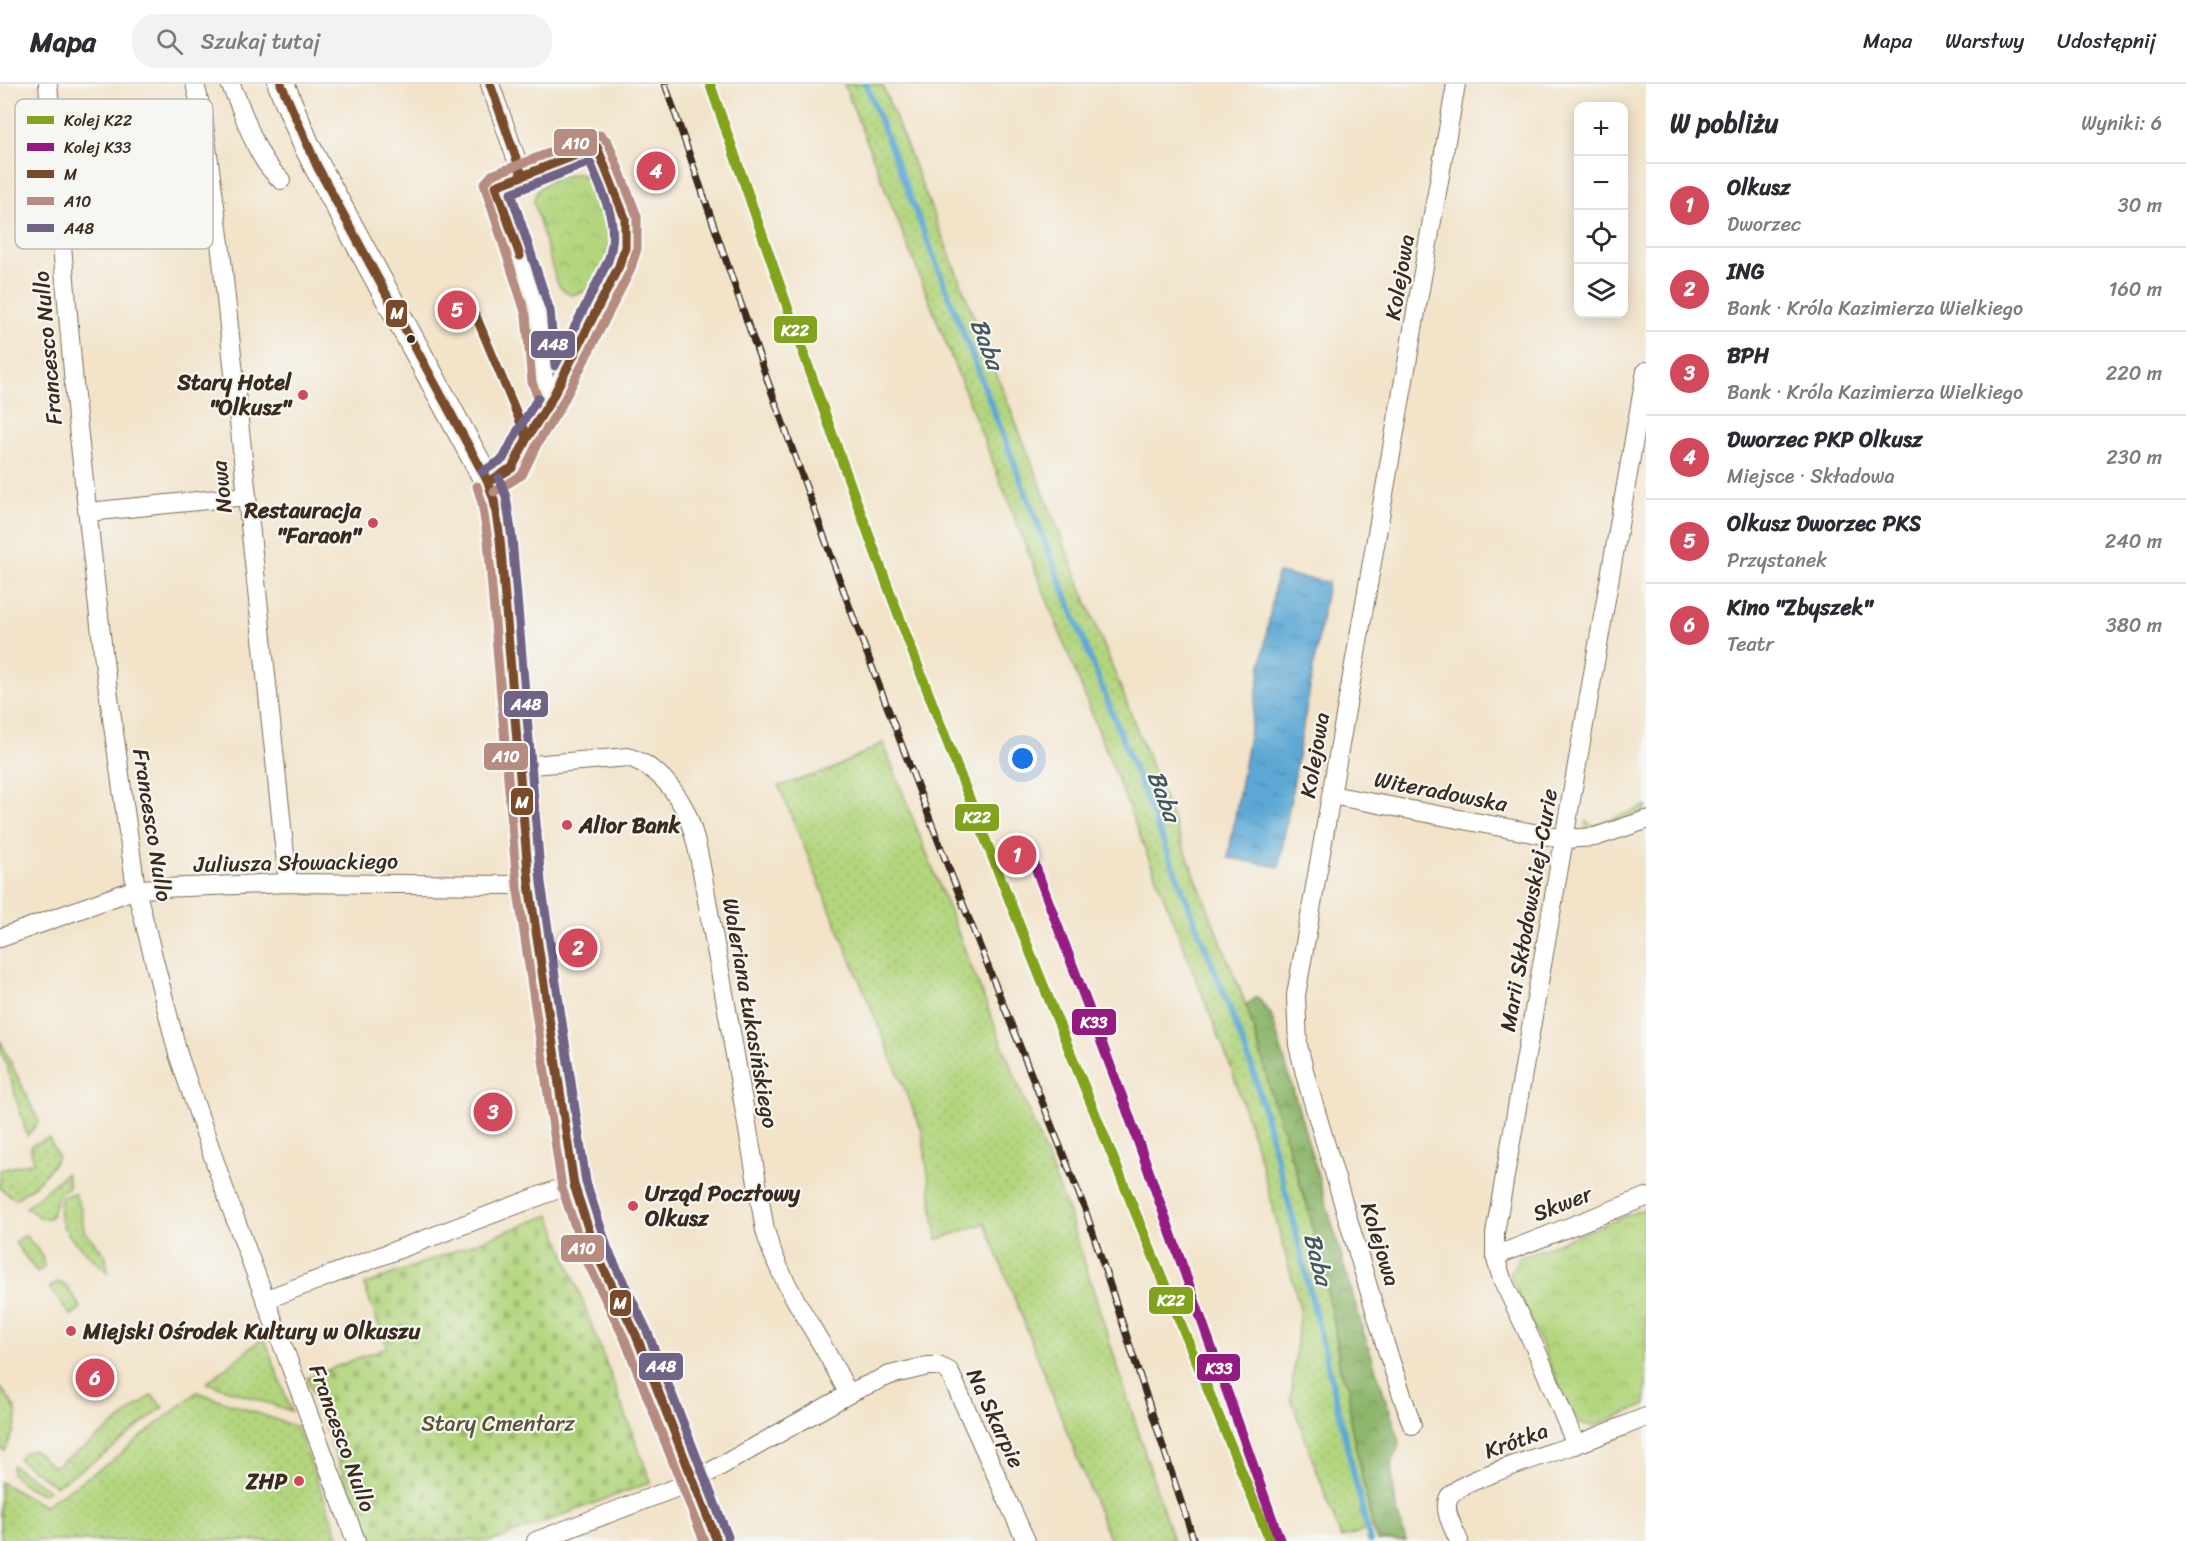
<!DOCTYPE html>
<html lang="pl">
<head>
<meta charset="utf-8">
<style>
  :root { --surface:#fff; --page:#f2f2f3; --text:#2b2b33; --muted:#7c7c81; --line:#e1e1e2; --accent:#d1495b }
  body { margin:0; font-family:Sriracha,sans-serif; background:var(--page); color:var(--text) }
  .controls { position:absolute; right:18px; top:18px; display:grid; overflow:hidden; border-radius:12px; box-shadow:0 3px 15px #0003 }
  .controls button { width:54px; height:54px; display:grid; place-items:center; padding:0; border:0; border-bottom:2px solid var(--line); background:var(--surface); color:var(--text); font:30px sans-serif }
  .you { position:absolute; left:1023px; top:675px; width:21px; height:21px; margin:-15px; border:4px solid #fff; border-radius:50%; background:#1a73e8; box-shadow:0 0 0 9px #1a73e833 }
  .badge { display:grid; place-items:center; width:39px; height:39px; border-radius:50%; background:var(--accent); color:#fff; font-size:20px; font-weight:700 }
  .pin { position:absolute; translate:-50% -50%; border:3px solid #fff; box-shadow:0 2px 6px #0006 }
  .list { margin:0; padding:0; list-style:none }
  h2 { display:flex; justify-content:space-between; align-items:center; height:78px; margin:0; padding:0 24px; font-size:26px }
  h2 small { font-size:20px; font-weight:400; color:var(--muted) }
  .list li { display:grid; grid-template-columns:39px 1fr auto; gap:18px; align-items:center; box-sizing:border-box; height:84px; padding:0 24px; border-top:2px solid var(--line) }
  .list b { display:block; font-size:22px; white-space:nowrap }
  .list p { margin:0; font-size:20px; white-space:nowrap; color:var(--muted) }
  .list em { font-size:20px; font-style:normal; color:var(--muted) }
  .icon { flex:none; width:33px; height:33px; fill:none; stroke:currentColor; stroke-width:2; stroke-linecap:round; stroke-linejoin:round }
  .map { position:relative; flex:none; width:1646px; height:1457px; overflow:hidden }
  header { display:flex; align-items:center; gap:36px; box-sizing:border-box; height:84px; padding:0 30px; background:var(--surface); border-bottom:2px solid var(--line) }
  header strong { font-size:28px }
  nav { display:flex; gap:33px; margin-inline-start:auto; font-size:21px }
  .search { width:420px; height:54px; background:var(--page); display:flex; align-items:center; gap:15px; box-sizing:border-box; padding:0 21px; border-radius:24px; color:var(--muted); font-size:22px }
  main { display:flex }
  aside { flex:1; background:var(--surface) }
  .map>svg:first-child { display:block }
</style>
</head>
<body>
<header>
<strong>Mapa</strong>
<div class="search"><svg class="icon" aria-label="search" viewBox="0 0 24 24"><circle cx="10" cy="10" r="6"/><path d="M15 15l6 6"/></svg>Szukaj tutaj</div>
<nav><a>Mapa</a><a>Warstwy</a><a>Udostępnij</a></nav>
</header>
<main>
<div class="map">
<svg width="1646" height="1457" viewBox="0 0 1646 1457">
  <defs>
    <pattern id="grass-dots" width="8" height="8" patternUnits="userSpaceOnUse" patternTransform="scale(1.5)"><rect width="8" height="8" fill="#b2d57d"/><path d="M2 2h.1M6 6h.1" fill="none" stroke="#9ab76c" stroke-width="1.8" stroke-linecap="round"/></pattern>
    <pattern id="forest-crowns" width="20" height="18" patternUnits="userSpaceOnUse" patternTransform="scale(1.5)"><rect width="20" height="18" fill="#8db66c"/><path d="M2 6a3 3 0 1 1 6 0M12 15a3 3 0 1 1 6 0" fill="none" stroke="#749458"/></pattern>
    <pattern id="cemetery-stones" width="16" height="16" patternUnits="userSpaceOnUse" patternTransform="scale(1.5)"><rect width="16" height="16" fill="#b2d57d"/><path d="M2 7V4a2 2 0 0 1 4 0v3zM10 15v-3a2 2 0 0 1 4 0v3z" fill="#9ab76c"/></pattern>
    <pattern id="park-crowns" width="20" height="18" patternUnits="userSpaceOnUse" patternTransform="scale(1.5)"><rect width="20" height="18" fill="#b2d57d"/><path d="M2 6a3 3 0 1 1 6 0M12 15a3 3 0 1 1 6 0" fill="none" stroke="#9ab76c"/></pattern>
    <pattern id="water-ripples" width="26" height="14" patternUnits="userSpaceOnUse" patternTransform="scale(1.5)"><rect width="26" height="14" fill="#5ba7d4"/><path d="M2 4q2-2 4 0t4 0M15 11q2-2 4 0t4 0" fill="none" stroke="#4c88ab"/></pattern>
  </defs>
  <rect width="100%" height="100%" fill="#f6f6f2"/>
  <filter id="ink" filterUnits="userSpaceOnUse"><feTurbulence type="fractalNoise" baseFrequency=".0167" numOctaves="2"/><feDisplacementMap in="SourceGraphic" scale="12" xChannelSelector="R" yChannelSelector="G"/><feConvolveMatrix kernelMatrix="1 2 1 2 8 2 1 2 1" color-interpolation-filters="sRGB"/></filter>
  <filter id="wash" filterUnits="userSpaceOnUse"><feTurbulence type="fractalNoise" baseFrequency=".008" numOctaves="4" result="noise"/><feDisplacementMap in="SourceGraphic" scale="24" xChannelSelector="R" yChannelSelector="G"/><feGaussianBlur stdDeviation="1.35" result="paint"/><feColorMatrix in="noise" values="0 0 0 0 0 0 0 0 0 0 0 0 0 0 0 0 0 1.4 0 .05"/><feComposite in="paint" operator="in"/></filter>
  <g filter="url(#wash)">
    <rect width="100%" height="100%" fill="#f2e3c9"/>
    <!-- grass -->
    <path fill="url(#grass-dots)" stroke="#76804e" stroke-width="1.5" d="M844,0h38l364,921 47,159 15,44 27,120 5,42 9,17 1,33 23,108 -32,10 -50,-139 9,-91 -42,-156 -26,-82z
      M883,659l185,468 105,330h-63l-125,-318 -48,17 -15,-109 -143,-345 49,-15z
      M1646,722v5l-60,20v-10l7,5z
      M0,956l39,82 -12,14 -20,-70 -7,-16z
      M49,1054l9,19c-12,18 -24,31 -43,42l-15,-11v-18l34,-8 -4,-16z
      M66,1089l3,14 -8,5 -5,9 -5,16 -9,2 -16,-11z
      M74,1109l7,15 3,22 22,26 2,17c-19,-20 -59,-42 -46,-76z
      M25,1151l17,20 2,12 -7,5 -22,-29z
      M57,1198l9,3 15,23 -10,8 -22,-28z
      M264,1253l27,74 -84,-28z
      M0,1303c24,28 19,33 5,64l-5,-3z
      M197,1308l100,35 43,114h-340v-59l44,24 66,-44z
      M152,1311l11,12 -55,45 -52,34 -38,-27 7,-7 9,-2 19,17 32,-20z
      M12,1381l37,25 -5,4c-11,-3 -25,-12 -32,-21z"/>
    <!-- forest -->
    <path fill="url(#forest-crowns)" stroke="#647045" stroke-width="1.5" d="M1257,913l14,17 93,320 36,108 -9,23 5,44 10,32h-29l-4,-13 -23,-108 -1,-33 -9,-17 -5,-42 -27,-120 -37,-113 -11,-46 -14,-44z"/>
    <!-- cemetery -->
    <path fill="url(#cemetery-stones)" stroke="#76804e" stroke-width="1.5" d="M550,1131l101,267 -158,59h-125l-61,-163 80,-31 -23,-62z"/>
    <!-- park -->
    <path fill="url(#park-crowns)" stroke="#76804e" stroke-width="1.5" d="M579,89l8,5c7,17 20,40 22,58 4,28 -8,55 -39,59l-10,-8 -5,-10 -21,-75c0,-20 29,-26 45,-29z
      M1646,1124v197l-54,21 -12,-3 -12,-17 -58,-132 9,-16z"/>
    <!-- water -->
    <path fill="url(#water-ripples)" stroke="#4b6879" stroke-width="1.5" d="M1277,489l51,9 -49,285 -51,-9z"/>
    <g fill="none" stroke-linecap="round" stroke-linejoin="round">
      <!-- stream -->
      <path stroke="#5ba7d4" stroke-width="6" d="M866,0l218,558 144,362 26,69 38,143 78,325"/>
    </g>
  </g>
  <g filter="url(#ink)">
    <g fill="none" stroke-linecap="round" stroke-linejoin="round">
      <!-- street casing -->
      <g stroke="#7b6b5a" stroke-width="20">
        <path id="street" d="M48,0l29,334 27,243 32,228 42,165 49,143 129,344
          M195,0l8,33 18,134 67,632
          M230,0c17,32 23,72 51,96
          M490,0l32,91
          M488,398l24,-14 15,-30 24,-38 68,-134 6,-18v-30l-28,-71 -101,39 42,127 6,67 7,20
          M88,428l159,-16
          M520,682l108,-9c26,8 43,27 56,51 15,29 21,86 28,120 19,100 36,201 53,302 15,57 59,110 83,164
          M1331,711l234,44 30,-2 51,-17
          M0,854l136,-49 152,-6 225,2 16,-1
          M1495,1172l151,-59
          M267,1215l286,-108 21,-6
          M1412,1341l-26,-78 -80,-269 -8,-33 -2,-50 160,-911
          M1576,1361l-38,-91 -36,-75 -7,-23v-23l151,-862
          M536,1457l158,-60 162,-91 34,-15 38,-9h10l11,5 77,170
          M1459,1457c-5,-12 -17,-31 -10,-44 11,-18 104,-44 128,-53 23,-8 46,-18 69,-27"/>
      </g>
      <!-- secondary casing -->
      <g stroke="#7b6b5a" stroke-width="28">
        <path id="secondary" d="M281,0l25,60 11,22 171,316 6,18 6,39 29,345 45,301 23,70 39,80 81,206"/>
      </g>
      <!-- street -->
      <use href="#street" stroke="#fff" stroke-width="18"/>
      <!-- secondary -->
      <use href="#secondary" stroke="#fff" stroke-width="26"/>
      <!-- rail casing -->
      <g stroke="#3b2a1e" stroke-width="7">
        <path id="rail" d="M665,0l103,298 87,240 92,242 138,345 109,332"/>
      </g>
      <!-- rail -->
      <use href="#rail" stroke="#f6f6f2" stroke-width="4.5" stroke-dasharray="14" stroke-linecap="butt"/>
      <!-- bus-1 casing -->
      <g stroke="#f6f6f2" stroke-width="14">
        <path id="bus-1" d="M281,0l36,82 171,316 6,18 6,39 29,345 45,301 23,70 39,80 81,206
          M490,0l32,91
          M496,102l24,70
          M476,232l51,122 -15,30 -6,3
          M488,398l24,-14 15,-30 24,-38 68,-134 6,-18v-30l-28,-71 -101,39"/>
      </g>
      <!-- bus-2 casing -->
      <g stroke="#f6f6f2" stroke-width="14">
        <path id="bus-2" d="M538,314l-6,-16 -6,-67 -42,-131 8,-9 101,-39 7,-1 8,7 29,74v33l-7,22 -69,135
          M477,402l5,17 6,37 29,345 45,303 24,71 39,81 79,201
          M494,408l28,-17 15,-31 24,-38"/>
      </g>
      <!-- bus-3 casing -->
      <g stroke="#f6f6f2" stroke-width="14">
        <path id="bus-3" d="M590,78c14,36 31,61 18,99l-53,105 -5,-55 -39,-118z
          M482,388l21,-13 14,-27 21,-34
          M499,394l7,19 6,41 29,345 45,299 22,68 39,81 81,206"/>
      </g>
      <!-- bus-1 -->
      <use href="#bus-1" stroke="#7a4b2a" stroke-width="9"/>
      <!-- bus-2 -->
      <use href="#bus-2" stroke="#b78c80" stroke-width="9"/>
      <!-- bus-3 -->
      <use href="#bus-3" stroke="#6f6486" stroke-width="9"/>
      <!-- rail-1 casing -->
      <g stroke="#f6f6f2" stroke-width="15">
        <path id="rail-1" d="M710,0c66,190 131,381 203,569 114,298 236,593 357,888"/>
      </g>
      <!-- rail-2 casing -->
      <g stroke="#f6f6f2" stroke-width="15">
        <path id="rail-2" d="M1029,766l98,260 153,431"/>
      </g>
      <!-- rail-1 -->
      <use href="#rail-1" stroke="#83a31f" stroke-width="10"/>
      <!-- rail-2 -->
      <use href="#rail-2" stroke="#951a80" stroke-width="10"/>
    </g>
  </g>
  <!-- markers -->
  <circle fill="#3b2a1e" stroke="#f6f6f2" stroke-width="2" cx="411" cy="255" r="5"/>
  <g fill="#d1495b" stroke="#f6f6f2" stroke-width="2">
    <circle cx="303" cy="311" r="6"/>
    <circle cx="373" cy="439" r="6"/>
    <circle cx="567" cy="741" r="6"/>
    <circle cx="633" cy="1122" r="6"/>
    <circle cx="71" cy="1247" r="6"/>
    <circle cx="299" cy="1397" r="6"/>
  </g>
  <g text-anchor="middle" stroke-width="4.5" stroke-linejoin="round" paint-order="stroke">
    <!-- street labels -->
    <g font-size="22" fill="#3b2a1e" stroke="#f6f6f2">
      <text transform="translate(1399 193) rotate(-80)" y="8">Kolejowa</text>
      <text transform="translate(47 264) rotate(-95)" y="8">Francesco Nullo</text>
      <text transform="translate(221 403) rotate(-96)" y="8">Nowa</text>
      <text transform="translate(1314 671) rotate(-80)" y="8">Kolejowa</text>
      <text transform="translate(1441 707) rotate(11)" y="8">Witeradowska</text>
      <text transform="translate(153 741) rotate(81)" y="8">Francesco Nullo</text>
      <text transform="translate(296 778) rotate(-1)" y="8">Juliusza Słowackiego</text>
      <text transform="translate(1528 826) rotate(-80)" y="8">Marii Skłodowskiej-Curie</text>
      <text transform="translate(751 929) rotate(80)" y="8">Waleriana Łukasińskiego</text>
      <text transform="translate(1562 1119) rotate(-21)" y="8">Skwer</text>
      <text transform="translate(1381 1160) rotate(73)" y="8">Kolejowa</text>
      <text transform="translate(996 1334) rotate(65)" y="8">Na Skarpie</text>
      <text transform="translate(343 1354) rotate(70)" y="8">Francesco Nullo</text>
      <text transform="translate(1516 1356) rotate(-20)" y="8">Krótka</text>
    </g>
    <!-- poi labels -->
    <g font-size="22" font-weight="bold" fill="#3b2a1e" stroke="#f6f6f2" text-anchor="end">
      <text x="291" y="306">Stary Hotel<tspan x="291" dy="25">"Olkusz"</tspan></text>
      <text x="361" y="434">Restauracja<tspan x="361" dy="25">"Faraon"</tspan></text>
      <text x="579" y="749" text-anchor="start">Alior Bank</text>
      <text x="645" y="1117" text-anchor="start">Urząd Pocztowy<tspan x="645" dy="25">Olkusz</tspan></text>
      <text x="83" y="1255" text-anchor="start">Miejski Ośrodek Kultury w Olkuszu</text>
      <text x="287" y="1405">ZHP</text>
    </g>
    <!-- park labels -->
    <g font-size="22" fill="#595536" stroke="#f6f6f2">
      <text x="498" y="1347">Stary Cmentarz</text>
    </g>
    <!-- water labels -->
    <g font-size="24" font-style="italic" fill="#46565e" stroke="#f6f6f2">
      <text transform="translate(987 260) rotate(69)" y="8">Baba</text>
      <text transform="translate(1164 712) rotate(69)" y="8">Baba</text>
      <text transform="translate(1318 1175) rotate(76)" y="8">Baba</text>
    </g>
  </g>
  <!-- legend -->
  <rect x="15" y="15" width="198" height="150" rx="9" fill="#f6f6f2" stroke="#beb9b2" stroke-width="1.5"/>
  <rect x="27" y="32" width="27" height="8" fill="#83a31f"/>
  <rect x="27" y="59" width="27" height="8" fill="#951a80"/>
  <rect x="27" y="86" width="27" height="8" fill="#7a4b2a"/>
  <rect x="27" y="113" width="27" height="8" fill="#b78c80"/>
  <rect x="27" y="140" width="27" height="8" fill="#6f6486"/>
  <g font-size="16" fill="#3b2a1e">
    <text x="64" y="42">Kolej K22</text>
    <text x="64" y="69">Kolej K33</text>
    <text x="64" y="96">M</text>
    <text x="64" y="123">A10</text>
    <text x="64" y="150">A48</text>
  </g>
  <g stroke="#f6f6f2" stroke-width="2">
    <rect x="553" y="44" width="45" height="29" rx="6" fill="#b78c80"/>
    <rect x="385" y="215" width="23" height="29" rx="6" fill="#7a4b2a"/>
    <rect x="773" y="231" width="45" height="29" rx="6" fill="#83a31f"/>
    <rect x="530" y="246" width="46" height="29" rx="6" fill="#6f6486"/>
    <rect x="503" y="606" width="46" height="28" rx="6" fill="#6f6486"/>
    <rect x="483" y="658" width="46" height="29" rx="6" fill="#b78c80"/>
    <rect x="510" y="703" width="24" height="29" rx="6" fill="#7a4b2a"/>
    <rect x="954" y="719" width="46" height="29" rx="6" fill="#83a31f"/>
    <rect x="1071" y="924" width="46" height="28" rx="6" fill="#951a80"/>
    <rect x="560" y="1150" width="45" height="29" rx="6" fill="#b78c80"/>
    <rect x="1148" y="1202" width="46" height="29" rx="6" fill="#83a31f"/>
    <rect x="609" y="1205" width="23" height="28" rx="6" fill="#7a4b2a"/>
    <rect x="638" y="1268" width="46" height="29" rx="6" fill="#6f6486"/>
    <rect x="1196" y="1269" width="45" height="29" rx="6" fill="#951a80"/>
  </g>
  <g font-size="16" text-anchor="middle" font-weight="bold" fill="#fff">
    <text x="576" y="65">A10</text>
    <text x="397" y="235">M</text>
    <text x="795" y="252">K22</text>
    <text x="553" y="266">A48</text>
    <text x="526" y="626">A48</text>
    <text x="506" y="678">A10</text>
    <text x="522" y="724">M</text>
    <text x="977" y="739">K22</text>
    <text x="1094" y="944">K33</text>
    <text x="582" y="1170">A10</text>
    <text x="1171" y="1222">K22</text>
    <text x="620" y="1225">M</text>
    <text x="661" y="1288">A48</text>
    <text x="1219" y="1290">K33</text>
  </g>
</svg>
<div class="controls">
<button>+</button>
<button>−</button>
<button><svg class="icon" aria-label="locate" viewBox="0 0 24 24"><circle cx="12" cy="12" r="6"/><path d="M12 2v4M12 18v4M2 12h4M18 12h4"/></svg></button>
<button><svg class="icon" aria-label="layers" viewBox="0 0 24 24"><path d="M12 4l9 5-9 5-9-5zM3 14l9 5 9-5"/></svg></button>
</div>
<div class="you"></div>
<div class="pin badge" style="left:1017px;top:771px">1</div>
<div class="pin badge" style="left:578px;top:864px">2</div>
<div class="pin badge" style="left:493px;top:1028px">3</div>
<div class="pin badge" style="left:656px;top:87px">4</div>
<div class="pin badge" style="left:457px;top:226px">5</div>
<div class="pin badge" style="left:95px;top:1294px">6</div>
</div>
<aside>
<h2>W pobliżu<small>Wyniki: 6</small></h2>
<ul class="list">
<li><span class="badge">1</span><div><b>Olkusz</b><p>Dworzec</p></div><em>30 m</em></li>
<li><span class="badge">2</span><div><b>ING</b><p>Bank · Króla Kazimierza Wielkiego</p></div><em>160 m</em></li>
<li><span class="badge">3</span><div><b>BPH</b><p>Bank · Króla Kazimierza Wielkiego</p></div><em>220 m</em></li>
<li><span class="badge">4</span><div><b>Dworzec PKP Olkusz</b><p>Miejsce · Składowa</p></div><em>230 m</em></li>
<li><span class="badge">5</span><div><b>Olkusz Dworzec PKS</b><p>Przystanek</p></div><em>240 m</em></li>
<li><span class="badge">6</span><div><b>Kino &quot;Zbyszek&quot;</b><p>Teatr</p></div><em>380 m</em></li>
</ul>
</aside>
</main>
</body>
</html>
